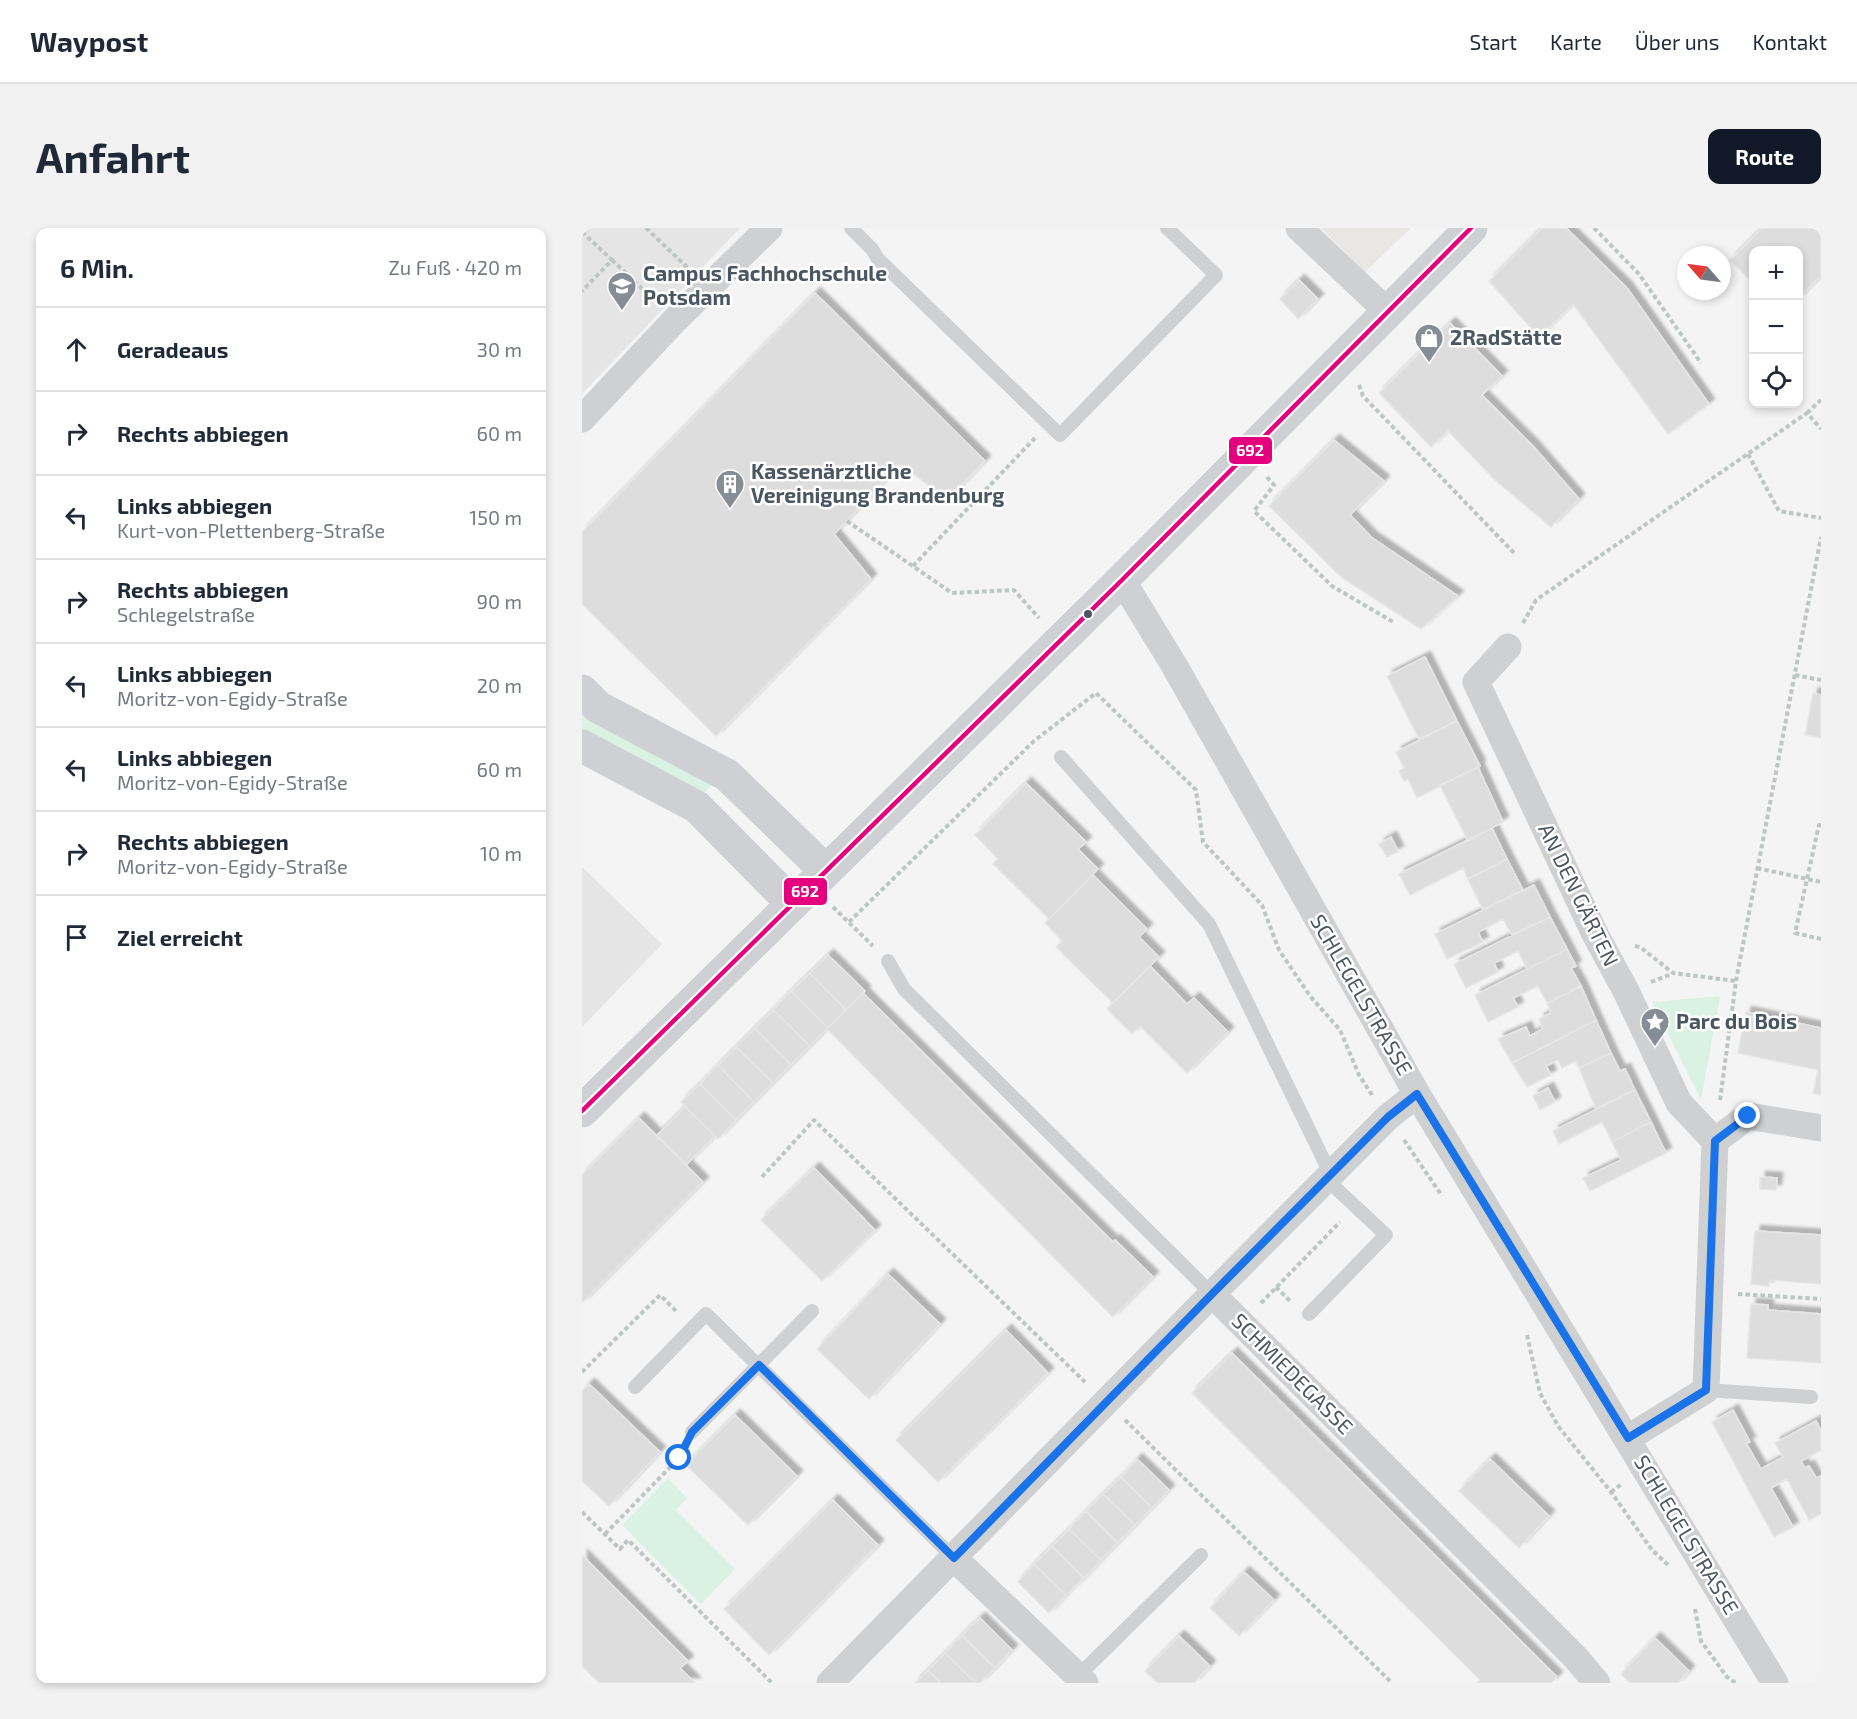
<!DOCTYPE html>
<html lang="de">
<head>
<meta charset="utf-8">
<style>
  :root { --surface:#fff; --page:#f2f2f3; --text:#1f2937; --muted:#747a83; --line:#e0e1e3; --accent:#111827 }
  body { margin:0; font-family:"Exo 2",sans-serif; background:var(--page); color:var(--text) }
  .controls { position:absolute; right:18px; top:18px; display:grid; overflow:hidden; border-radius:12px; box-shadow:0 3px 9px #0003 }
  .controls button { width:54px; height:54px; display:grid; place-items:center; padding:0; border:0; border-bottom:2px solid var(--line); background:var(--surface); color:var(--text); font:30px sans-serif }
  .compass { position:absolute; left:1095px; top:18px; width:54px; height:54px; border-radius:50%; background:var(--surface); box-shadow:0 3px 9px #0003; rotate:298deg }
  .stop { position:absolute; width:18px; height:18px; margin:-14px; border:4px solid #1a73e8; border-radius:50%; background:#fff }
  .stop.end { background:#1a73e8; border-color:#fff; box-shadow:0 2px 6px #0008 }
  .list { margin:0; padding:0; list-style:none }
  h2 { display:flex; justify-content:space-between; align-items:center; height:78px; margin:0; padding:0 24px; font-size:26px }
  h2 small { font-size:20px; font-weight:400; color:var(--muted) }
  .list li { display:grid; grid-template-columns:39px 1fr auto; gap:18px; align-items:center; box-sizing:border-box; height:84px; padding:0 24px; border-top:2px solid var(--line) }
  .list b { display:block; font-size:22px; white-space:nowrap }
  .list p { margin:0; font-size:20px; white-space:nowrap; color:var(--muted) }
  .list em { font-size:20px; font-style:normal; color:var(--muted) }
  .icon { flex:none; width:33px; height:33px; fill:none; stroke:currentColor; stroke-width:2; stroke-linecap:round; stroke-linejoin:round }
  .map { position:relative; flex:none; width:1239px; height:1455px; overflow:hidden; border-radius:12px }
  header { display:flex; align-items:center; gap:36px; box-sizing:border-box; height:84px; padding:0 30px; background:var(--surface); border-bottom:2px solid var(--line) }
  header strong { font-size:28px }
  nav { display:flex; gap:33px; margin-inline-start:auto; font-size:21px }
  .intro { display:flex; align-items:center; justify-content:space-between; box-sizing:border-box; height:144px; padding:0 36px }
  h1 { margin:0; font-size:42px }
  .button { padding:15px 27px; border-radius:12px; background:var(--accent); color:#fff; font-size:21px; font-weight:700 }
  main { display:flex; gap:36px; padding:0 36px }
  aside { flex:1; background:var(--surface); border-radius:12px; box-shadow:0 3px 9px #0003 }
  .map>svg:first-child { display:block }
</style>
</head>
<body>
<header>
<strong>Waypost</strong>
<nav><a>Start</a><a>Karte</a><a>Über uns</a><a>Kontakt</a></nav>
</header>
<div class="intro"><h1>Anfahrt</h1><a class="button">Route</a></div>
<main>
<aside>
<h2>6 Min.<small>Zu Fuß · 420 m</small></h2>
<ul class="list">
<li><svg class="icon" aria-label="ahead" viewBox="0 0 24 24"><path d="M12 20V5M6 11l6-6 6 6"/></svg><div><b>Geradeaus</b></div><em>30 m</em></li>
<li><svg class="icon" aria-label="right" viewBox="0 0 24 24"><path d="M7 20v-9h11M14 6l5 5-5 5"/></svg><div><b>Rechts abbiegen</b></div><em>60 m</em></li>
<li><svg class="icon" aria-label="left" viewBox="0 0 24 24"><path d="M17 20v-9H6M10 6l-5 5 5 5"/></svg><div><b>Links abbiegen</b><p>Kurt-von-Plettenberg-Straße</p></div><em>150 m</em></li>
<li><svg class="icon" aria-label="right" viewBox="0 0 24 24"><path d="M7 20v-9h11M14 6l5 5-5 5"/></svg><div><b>Rechts abbiegen</b><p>Schlegelstraße</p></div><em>90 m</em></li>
<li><svg class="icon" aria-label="left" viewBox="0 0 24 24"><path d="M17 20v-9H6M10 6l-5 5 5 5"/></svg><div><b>Links abbiegen</b><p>Moritz-von-Egidy-Straße</p></div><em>20 m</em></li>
<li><svg class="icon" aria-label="left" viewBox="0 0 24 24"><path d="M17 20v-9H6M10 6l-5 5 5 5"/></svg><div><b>Links abbiegen</b><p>Moritz-von-Egidy-Straße</p></div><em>60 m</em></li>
<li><svg class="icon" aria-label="right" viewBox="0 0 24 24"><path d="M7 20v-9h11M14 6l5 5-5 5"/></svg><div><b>Rechts abbiegen</b><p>Moritz-von-Egidy-Straße</p></div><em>10 m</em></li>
<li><svg class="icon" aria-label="arrive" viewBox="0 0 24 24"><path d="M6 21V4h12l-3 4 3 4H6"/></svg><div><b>Ziel erreicht</b></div></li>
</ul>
</aside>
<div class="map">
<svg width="1239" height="1455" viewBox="0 0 1239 1455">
  <defs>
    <filter id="shadow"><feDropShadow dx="5.5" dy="-5.5" stdDeviation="1.5" flood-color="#0004"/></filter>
  </defs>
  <rect width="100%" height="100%" fill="#f4f4f4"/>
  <!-- commercial -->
  <path fill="#e8e7e3" d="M739,0h90l-46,44z"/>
  <!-- education -->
  <path fill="#e6e5e6" d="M0,0h158l-158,166z
    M0,639l80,77 -80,83z"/>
  <!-- green -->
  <path fill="#d9f2e3" d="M0,485l132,70 -12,13 -120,-64z
    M1138,768l-19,104 -49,-98z
    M86,1250l19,20 -11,12 59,59 -34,35 -79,-79z"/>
  <!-- building -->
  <path fill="#ddddde" stroke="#e5e6e7" stroke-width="1.5" filter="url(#shadow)" d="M960,0h24l61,60 82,116 -41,30 -95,-130 -34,33 -50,-56z
    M1180,0h59v48l-23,23v-49h-44v34l-24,-24z
    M717,52l19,19 -20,20 -18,-20z
    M233,65l170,168 -38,39 -46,-36 -67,70 37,45 -155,157 -134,-132v-72z
    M868,95l52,53 -20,19 51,51 46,53 -28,28 -55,-46 -48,-50 -17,16 -52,-54z
    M752,212l50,41 -34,34 21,22 87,59 -37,33 -80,-52 -72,-71z
    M843,429l32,64 -38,18 -32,-63z
    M1231,465l8,2v43l-16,-3z
    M875,493l23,45 -63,32 -9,-19 -4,2 -5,-10 5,-3 -8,-16z
    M896,539l25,55 -35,19 -28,-56z
    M444,555l60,59 -8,7 20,20 -49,50 -56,-55 5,-5 -23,-24z
    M910,600l15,31 -39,20 -5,-11 -53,27 -11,-21z
    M809,609l7,14 -11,6 -8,-13z
    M925,631l16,31 -40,20 -15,-31z
    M511,647l54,54 -8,8 20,20 -46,46 -57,-56 6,-6 -17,-18z
    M952,657l16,32 -38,18 -9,-16 -25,13 5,10 -36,17 -12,-25z
    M968,689l17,32 -40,20 -9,-18 -24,12 4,9 -32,16 -12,-24z
    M985,721l9,17 -5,2 10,18 -34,17 -9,-17 -25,12 5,9 -30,15 -13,-27z
    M246,727l37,36 -19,19 -36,-37z
    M568,738l37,38 7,-6 34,34 -41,41 -47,-47 -8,8 -25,-25z
    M228,745l36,37 -18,18 -37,-37z
    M999,758l15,34 -84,43 -14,-24 28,-12 4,9 13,-7 -4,-10 12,-6 -4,-10z
    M209,763l37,37 -18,18 -37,-36z
    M281,765l250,249 2,-2 38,37 -40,40 -286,-288z
    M191,782l37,36 -19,19 -36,-37z
    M1164,784l75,16v67l-8,-2 5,-23 -80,-17z
    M1014,792l15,33 -32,15 -4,-7 -13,7 -4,-8 -12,6 5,9 -24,12 -15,-24z
    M173,800l36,37 -18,18 -37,-36z
    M154,819l37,36 -19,19 -36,-37z
    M1029,825l9,18 5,-2 10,21 -39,19 -17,-41z
    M136,837l36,37 -18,18 -36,-36z
    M118,856l36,36 -18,19 -37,-37z
    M966,860l7,14 -15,8 -7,-14z
    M1053,862l16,32 -39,20 -10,-20 -43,22 -6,-13z
    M103,879l30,29 -29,29 -30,-29z
    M57,890l64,64 -121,121v-128z
    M1069,894l15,31 -76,38 -7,-13 38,-18 -9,-18z
    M232,940l61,62 -53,51 -61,-61z
    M1178,949l17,1 -1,12 -16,-1z
    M1173,1003l66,4v49l-51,-4 -1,6 -18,-2z
    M306,1046l52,50 -71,75 -52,-50z
    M1169,1076l17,1v5l53,4v49l-74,-5z
    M424,1102l42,43 -110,109 -42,-42z
    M650,1125l325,324 -6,6h-74l3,-3 -288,-287z
    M7,1156l71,68 -51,54 -27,-25v-90z
    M1151,1182l17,32 -4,1 15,26 22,-12 -8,-14 41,-22 5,10v19l-20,11 4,7 4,-2 7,12 5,-2v38l-12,6 -22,-41 -16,9 22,39 -19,10 -62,-115z
    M153,1187l62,61 -49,49 -62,-60z
    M555,1231l32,31 -17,18 -31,-31z
    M908,1231l59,57 -30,32 -60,-57z
    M539,1249l31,31 -17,17 -32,-31z
    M521,1266l32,31 -17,18 -32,-32z
    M251,1272l45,45 -109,110 -45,-46z
    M504,1283l32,32 -17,17 -32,-31z
    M487,1301l32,31 -17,18 -32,-32z
    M470,1318l32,32 -18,17 -32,-31z
    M0,1327l106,106 -8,7 15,15h-96l-17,-17z
    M452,1336l32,31 -17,18 -31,-31z
    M662,1344l30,28 -35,36 -29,-28z
    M398,1390l32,32 -17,18 -33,-33z
    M380,1407l33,33 -15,15h-4l-31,-30z
    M597,1408l31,30 -16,17h-36l-13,-12z
    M1073,1410l34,33 -11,12h-48l-9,-9z
    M363,1425l31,30h-35l-13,-13z
    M346,1442l13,13h-26z"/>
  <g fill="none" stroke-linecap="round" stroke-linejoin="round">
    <!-- path -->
    <path stroke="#bcc7c4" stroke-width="4" stroke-dasharray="4.5 3" stroke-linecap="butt" d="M64,0l42,40
      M1012,0l45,46 62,89
      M0,4l30,28 -30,31
      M30,32l43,41
      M777,157l4,11 152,158
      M1225,185l14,-13
      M1166,226l31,57 42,7
      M685,249l7,8 -20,26 78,75 63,37
      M265,293l105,72 62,-3 25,28
      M331,338l122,-128
      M941,395l13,-23 271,-187 14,16
      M1213,447l26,5
      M1239,597h-2l-24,108 26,6
      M1175,640l64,14
      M251,679l40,39
      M267,694l185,-181 62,-48 100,97 7,52 59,63 17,45 31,46 30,34 19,45 13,20
      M1053,718l5,1 33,26 63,8
      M1069,754l21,-8
      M1138,872l16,-119 85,-444
      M822,912l38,56
      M180,949l52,-57 271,262
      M694,1059l16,16
      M1156,1066l83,5
      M679,1075l79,-81
      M945,1107l13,58 18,33 53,66 41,58 16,15
      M0,1144l78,-77 17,17
      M543,1192l267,263
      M1029,1264l12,-9
      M0,1284l38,37 8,-9 144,143
      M23,1306l74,-76 3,-6
      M1113,1381l6,32 26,36 9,6"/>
    <!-- lane -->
    <path stroke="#ced0d2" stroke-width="14" d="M269,0l21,21 6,10 182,176 156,-160 -49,-47
      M479,529l148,167 122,251
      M306,733l16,28 308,305
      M727,1086l77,-79 -60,-56
      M53,1159l71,-73 248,244
      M1124,1162l105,7
      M110,1204l120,-121
      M493,1451l126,-124"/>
    <!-- street -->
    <path stroke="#ced0d2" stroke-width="27" d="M717,0l89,84
      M0,191l93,-99 94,-92
      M540,352l52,85 243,429 358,589
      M926,419l-32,35 119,252 31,57 53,112 36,38
      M630,1066l364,364 21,25
      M1046,1210l78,-48 9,-249 33,-25 73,12
      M372,1330l131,125
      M248,1455l382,-389 176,-177 29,-23"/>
    <!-- secondary -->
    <path stroke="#ced0d4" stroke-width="33" d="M0,463l16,16 129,68 99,96
      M0,518l115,61 96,97
      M0,883l540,-531 349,-352"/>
    <!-- bus-1 casing -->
    <g stroke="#fff" stroke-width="9">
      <path id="bus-1" d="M0,883l540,-531 349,-352"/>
    </g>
    <!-- bus-1 -->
    <use href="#bus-1" stroke="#e5007d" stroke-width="4.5"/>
  </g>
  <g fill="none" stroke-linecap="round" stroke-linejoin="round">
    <!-- route -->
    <path stroke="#1a73e8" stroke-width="8" d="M97,1230l13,-26 67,-67 195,193 258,-264 176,-177 29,-23 211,344 78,-48 9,-249 33,-25"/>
  </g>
  <!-- icons -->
  <defs>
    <g id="university-pin" transform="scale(1.5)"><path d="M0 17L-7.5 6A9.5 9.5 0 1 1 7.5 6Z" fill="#868d94" stroke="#fff"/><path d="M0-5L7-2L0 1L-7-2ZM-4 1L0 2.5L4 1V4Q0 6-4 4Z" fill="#fff"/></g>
    <g id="shop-pin" transform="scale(1.5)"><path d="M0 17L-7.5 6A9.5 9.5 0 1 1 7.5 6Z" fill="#868d94" stroke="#fff"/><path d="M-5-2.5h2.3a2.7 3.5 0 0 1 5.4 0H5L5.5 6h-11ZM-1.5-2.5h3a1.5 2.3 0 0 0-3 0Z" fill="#fff"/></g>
    <g id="building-pin" transform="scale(1.5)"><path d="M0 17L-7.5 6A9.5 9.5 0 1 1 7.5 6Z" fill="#868d94" stroke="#fff"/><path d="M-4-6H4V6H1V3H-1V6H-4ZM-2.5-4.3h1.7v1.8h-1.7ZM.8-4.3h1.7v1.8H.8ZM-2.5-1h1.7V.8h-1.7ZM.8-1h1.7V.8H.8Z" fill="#fff"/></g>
    <g id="sight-pin" transform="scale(1.5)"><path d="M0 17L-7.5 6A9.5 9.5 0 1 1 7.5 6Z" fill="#868d94" stroke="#fff"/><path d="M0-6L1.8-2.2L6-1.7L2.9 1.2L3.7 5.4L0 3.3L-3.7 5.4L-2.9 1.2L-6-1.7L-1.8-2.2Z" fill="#fff"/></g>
  </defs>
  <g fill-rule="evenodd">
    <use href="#university-pin" x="40" y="58"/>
    <use href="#shop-pin" x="847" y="110"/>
    <use href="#building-pin" x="148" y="256"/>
    <use href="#sight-pin" x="1073" y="794"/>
  </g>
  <!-- markers -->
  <circle fill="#4a5661" stroke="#fff" stroke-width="2" cx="506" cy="386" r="5"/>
  <g text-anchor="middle" stroke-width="5" stroke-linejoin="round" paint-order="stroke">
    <!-- poi labels -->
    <g font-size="21" font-weight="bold" fill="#4a5661" stroke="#fff" text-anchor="start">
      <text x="61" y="53">Campus Fachhochschule<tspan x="61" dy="24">Potsdam</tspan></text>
      <text x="868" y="117">2RadStätte</text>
      <text x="169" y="251">Kassenärztliche<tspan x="169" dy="24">Vereinigung Brandenburg</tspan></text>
      <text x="1094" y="801">Parc du Bois</text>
    </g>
    <!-- street labels -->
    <g font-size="21" fill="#4a5661" stroke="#fff">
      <text transform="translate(996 667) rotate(64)" y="7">AN DEN GÄRTEN</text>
      <text transform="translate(779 767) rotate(60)" y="7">SCHLEGELSTRASSE</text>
      <text transform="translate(710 1146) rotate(45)" y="7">SCHMIEDEGASSE</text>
      <text transform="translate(1104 1307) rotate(59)" y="7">SCHLEGELSTRASSE</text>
    </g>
  </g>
  <g stroke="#fff" stroke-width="2">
    <rect x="646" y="208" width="45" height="29" rx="6" fill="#e5007d"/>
    <rect x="201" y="649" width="45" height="29" rx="6" fill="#e5007d"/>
  </g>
  <g font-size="16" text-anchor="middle" font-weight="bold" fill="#fff">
    <text x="668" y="228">692</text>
    <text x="223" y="669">692</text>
  </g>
</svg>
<div class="controls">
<button>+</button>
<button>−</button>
<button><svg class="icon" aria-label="locate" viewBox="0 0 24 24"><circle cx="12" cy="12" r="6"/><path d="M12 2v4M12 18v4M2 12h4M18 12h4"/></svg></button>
</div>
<svg class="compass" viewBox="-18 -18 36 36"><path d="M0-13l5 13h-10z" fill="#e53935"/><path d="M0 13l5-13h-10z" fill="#747a83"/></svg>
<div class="stop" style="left:97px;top:1230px"></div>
<div class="stop end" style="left:1166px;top:888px"></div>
</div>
</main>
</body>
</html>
